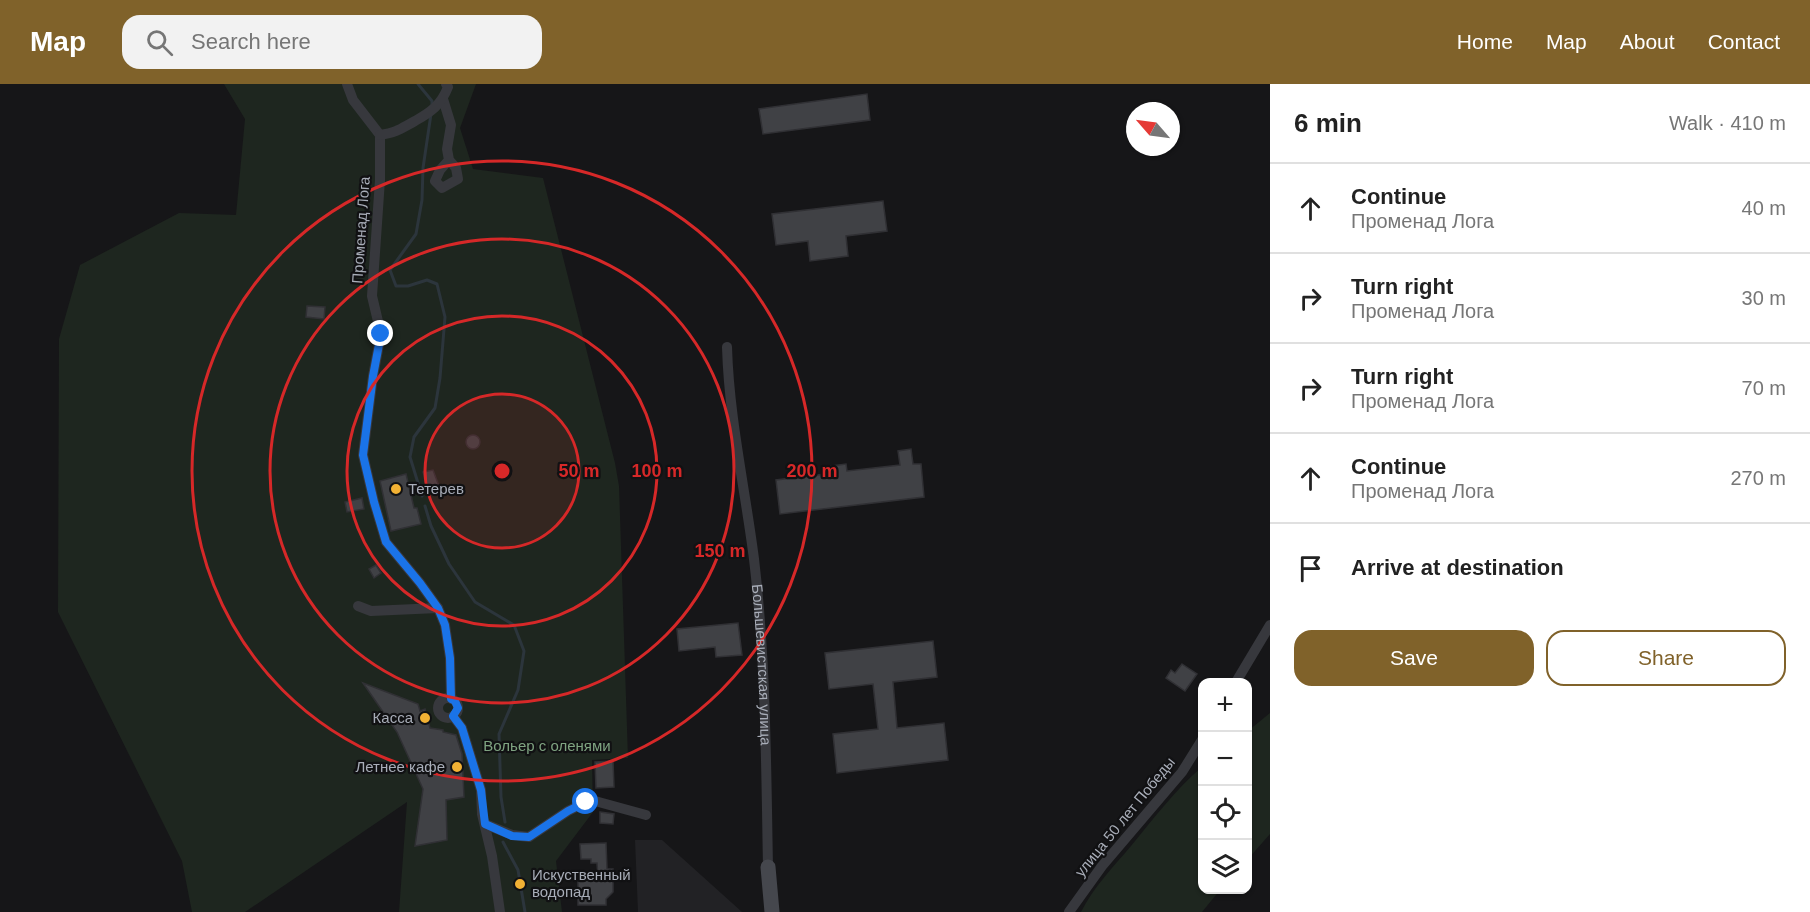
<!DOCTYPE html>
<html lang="en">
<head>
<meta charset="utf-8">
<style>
  :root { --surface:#fff; --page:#f2f2f2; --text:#222; --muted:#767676; --line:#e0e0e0; --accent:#80622a }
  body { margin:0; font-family:Arial,sans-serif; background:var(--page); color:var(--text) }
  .controls { position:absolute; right:18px; bottom:18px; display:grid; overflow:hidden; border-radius:12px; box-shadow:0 2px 4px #0004 }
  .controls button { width:54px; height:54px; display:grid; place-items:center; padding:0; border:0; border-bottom:2px solid var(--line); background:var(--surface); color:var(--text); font:30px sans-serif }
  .compass { position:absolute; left:1126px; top:18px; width:54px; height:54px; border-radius:50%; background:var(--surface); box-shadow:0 2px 4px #0004; rotate:298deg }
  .stop { position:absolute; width:18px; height:18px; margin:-14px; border:4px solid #1a73e8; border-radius:50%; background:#fff }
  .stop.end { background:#1a73e8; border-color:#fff; box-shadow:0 2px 6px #0008 }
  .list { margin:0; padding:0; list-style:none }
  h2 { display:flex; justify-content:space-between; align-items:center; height:78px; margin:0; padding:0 24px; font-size:26px }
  h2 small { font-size:20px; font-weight:400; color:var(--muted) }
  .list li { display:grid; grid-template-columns:39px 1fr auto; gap:18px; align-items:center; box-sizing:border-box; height:90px; padding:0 24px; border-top:2px solid var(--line) }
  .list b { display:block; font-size:22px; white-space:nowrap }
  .list p { margin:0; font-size:20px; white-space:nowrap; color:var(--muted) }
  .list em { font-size:20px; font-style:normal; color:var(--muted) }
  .actions { display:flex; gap:12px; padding:18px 24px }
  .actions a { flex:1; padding:14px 0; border:2px solid var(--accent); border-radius:18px; text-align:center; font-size:21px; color:var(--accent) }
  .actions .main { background:var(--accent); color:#fff }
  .icon { flex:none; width:33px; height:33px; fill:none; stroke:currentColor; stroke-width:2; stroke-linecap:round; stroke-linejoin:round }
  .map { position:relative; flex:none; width:1270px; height:828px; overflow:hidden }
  header { display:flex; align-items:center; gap:36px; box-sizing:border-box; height:84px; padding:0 30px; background:var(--accent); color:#fff }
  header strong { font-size:28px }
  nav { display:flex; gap:33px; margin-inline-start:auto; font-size:21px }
  .search { width:420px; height:54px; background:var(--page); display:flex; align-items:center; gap:15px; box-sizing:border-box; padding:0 21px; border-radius:18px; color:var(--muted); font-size:22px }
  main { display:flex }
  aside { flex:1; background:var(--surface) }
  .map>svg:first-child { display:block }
</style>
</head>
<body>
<header>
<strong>Map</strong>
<div class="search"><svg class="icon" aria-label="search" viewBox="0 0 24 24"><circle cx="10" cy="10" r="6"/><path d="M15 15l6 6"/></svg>Search here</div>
<nav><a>Home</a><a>Map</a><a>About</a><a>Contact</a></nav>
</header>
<main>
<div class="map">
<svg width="1270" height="828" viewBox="0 0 1270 828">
  <rect width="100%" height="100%" fill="#161618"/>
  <!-- built -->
  <path fill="#222225" d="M635,756h27l80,72h-104z"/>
  <!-- green -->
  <path fill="#1e261f" d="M224,0h252l-16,44 13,41 70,9 72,285 4,23 9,272 -36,2 1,52 -37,49 6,51h-163l8,-110 -162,110h-53l-10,-51 -124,-249 1,-273 21,-74 99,-52 57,2 9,-96z
    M1270,629v121l-22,25v-128z
    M1202,683v123h18l-18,22h-121c12,-24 32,-45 50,-66 23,-28 44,-56 71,-79z"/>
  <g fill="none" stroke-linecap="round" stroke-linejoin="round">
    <!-- stream -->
    <path stroke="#2c353c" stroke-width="3" d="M418,0l14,17v4
      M422,412l-12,-39 4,-20 21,-29 5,-30 5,-61 -8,-33 -10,-4 -19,6h-12l-6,-16 26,-36 6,-34 1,-32 8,-54
      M425,422l6,20 18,38 26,38 39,23 10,26 -6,39 -19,44 2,63 4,25
      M503,758l15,28 7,42"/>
  </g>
  <!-- building -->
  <path fill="#404145" stroke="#303034" stroke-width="1.5" d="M867,10l3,26 -107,14 -4,-25z
    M883,117l4,30 -41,5 2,20 -38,5 -2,-20 -32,4 -4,-31z
    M307,222l18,1 -1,12 -18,-2z
    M466 358a7 7 0 1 1 14 0a7 7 0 1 1-14 0Z
    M911,365l2,15h8l3,33 -144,17 -4,-34 49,-6 -1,-7 22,-3 1,7 53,-6 -2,-14z
    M433,386l6,16 -11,2 -5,-16z
    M406,390l8,34h3l4,16 -30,7 -11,-50z
    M362,414l2,11 -17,3 -2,-10z
    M376,481l5,8 -7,5 -5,-9z
    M738,539l4,32 -26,2 -1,-10 -36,4 -2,-22z
    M933,557l4,36 -44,5 4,46 47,-5 4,37 -111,13 -4,-39 45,-5 -5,-45 -44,5 -4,-36z
    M1182,580l15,10 -12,17 -19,-13 5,-8 4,3z
    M363,599l55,21 2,7 5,-2 5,19 13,2v2l13,3 6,19 2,43 -18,3 1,40 -32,6 8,-57 -26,-57z
    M613,677l1,26 -18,1 -1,-26z
    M600,728l14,2 -1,10 -13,-1z
    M606,759l1,26h6v23l-7,7v6h-28v-26l20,-1 -1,-15h-6v-4h-10l-1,-15z"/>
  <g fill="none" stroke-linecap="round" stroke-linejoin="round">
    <!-- street -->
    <g stroke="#37383d" stroke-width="10">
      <path d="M347,0l6,16 27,35v45l-8,116 9,38 -8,42 -10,79 11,47 12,40 34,41 18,25 7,17 5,33 1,41"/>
      <path d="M443,15l8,26 -4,24 2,11 7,8 2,11 -16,9 -7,-7 5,-11 9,-10"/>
      <path d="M380,51c18,-3 20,-6 35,-14 16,-9 26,-16 33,-34l-2,-3"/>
      <path id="s1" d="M727,263c2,71 18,141 27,212 12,102 12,205 14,308"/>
      <path d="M358,522l13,5 67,-3"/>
      <path d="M1236,598l34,-57"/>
      <circle cx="448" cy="624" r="10"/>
      <path d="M453,632l9,12 19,62 1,24 10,42 8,56"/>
      <path d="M485,740l27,11 17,2 39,-26 18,-9 9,-1 51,14"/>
      <path d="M1069,828l33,-46 80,-94 20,-32"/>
    </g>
    <!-- secondary -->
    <path stroke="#45474d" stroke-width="15" d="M768,783l4,45"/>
  </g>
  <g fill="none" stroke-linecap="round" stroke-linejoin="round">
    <!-- route -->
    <path stroke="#1a73e8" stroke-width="8" d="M381,250l-8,42 -10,79 11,47 12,40 34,41 18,25 7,17 5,33 1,41 4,2 3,7 -5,8 9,12 19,62 4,34 27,12 17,1 39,-26 18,-9"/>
  </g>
  <!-- distance rings -->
  <circle cx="502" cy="387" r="77" fill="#d62828" fill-opacity=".12"/>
  <g fill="none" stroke="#d62828" stroke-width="3">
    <circle cx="502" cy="387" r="77"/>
    <circle cx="502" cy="387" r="155"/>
    <circle cx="502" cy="387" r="232"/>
    <circle cx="502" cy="387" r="310"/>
  </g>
  <!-- markers -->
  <g fill="#f2b134" stroke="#111113" stroke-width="2">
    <circle cx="396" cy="405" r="6"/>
    <circle cx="425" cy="634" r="6"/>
    <circle cx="457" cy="683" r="6"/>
    <circle cx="520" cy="800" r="6"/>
  </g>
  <g text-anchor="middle" stroke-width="4.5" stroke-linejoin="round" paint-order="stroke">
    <!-- street labels -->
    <g font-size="15" fill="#a8adb8" stroke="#111113">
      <text transform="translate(361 146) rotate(-86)" y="5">Променад Лога</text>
      <text dy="5" stroke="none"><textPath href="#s1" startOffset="320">Большевистская улица</textPath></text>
      <text transform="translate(1125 733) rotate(-51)" y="5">улица 50 лет Победы</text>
    </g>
    <!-- poi labels -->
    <g font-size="15" fill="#a8adb8" stroke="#111113" text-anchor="start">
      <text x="408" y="410">Тетерев</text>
      <text x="413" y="639" text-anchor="end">Касса</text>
      <text x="445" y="688" text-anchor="end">Летнее кафе</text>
      <text x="532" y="796">Искуственный<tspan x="532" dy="17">водопад</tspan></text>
    </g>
    <!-- park labels -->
    <g font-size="15" fill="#7fa381" stroke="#111113">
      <text x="547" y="667">Вольер с оленями</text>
    </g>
  </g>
  <circle cx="502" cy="387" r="9" fill="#d62828" stroke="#111113" stroke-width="3"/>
  <g font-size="18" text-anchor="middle" font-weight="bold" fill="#d62828" stroke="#111113" stroke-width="4.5" stroke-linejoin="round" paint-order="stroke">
    <text x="579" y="393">50 m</text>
    <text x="657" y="393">100 m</text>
    <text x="812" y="393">200 m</text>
    <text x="720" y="473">150 m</text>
  </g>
</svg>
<div class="controls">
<button>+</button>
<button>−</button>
<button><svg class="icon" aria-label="locate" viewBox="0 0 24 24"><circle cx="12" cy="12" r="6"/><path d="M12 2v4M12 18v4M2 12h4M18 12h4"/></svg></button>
<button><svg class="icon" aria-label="layers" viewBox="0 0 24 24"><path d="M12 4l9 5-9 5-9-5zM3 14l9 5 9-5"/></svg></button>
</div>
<svg class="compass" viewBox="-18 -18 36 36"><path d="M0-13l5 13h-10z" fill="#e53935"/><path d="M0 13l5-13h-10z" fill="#767676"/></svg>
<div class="stop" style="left:586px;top:718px"></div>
<div class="stop end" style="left:381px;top:250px"></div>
</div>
<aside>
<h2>6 min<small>Walk · 410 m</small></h2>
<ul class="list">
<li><svg class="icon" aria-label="ahead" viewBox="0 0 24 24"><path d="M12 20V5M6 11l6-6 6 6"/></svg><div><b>Continue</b><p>Променад Лога</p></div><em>40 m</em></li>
<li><svg class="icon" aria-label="right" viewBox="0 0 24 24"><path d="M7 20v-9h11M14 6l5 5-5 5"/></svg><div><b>Turn right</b><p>Променад Лога</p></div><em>30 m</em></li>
<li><svg class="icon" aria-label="right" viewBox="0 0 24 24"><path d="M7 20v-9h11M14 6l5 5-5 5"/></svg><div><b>Turn right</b><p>Променад Лога</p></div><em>70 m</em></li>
<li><svg class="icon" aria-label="ahead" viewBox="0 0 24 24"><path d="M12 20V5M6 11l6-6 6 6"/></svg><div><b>Continue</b><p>Променад Лога</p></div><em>270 m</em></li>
<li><svg class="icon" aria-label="arrive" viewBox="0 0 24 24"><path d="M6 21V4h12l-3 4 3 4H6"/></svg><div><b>Arrive at destination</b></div></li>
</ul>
<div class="actions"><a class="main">Save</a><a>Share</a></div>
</aside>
</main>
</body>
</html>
